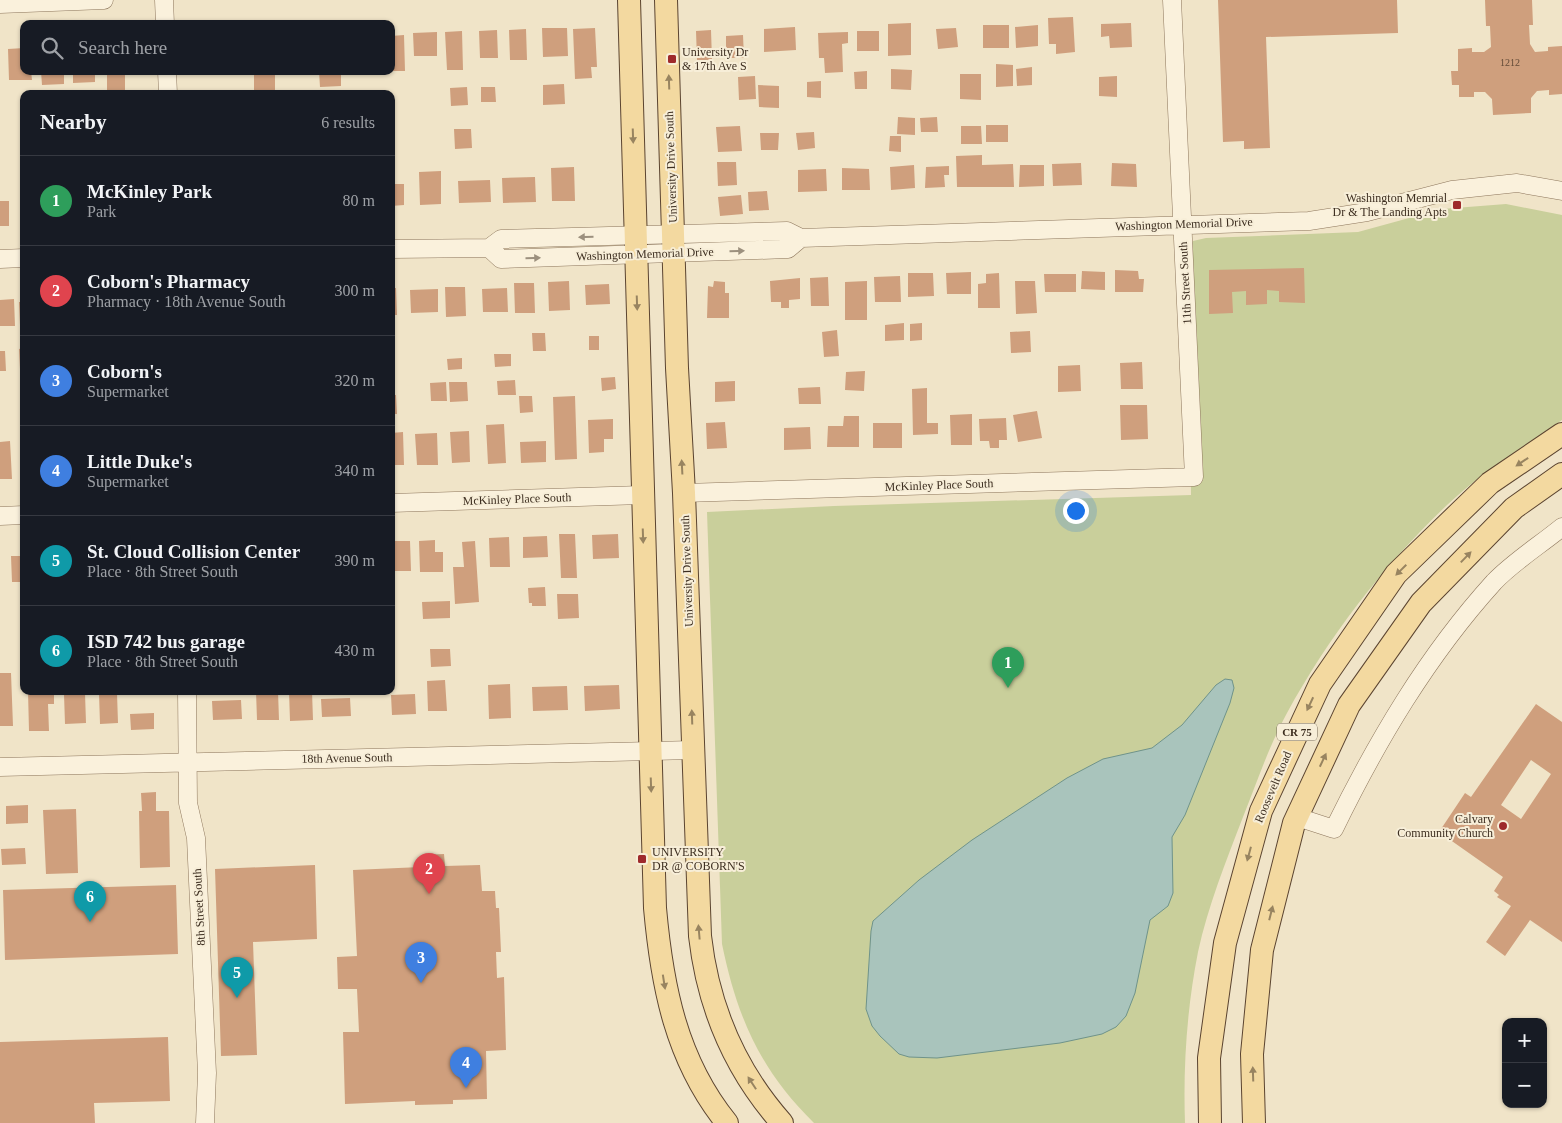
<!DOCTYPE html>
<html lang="en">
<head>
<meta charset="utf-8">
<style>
  :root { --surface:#171b24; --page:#20242c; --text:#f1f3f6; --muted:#9ea1a6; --line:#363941; --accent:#b45309 }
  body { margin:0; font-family:"Times New Roman",serif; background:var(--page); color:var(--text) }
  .controls { position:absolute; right:15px; bottom:15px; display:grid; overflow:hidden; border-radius:10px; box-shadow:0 1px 4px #0004 }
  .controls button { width:45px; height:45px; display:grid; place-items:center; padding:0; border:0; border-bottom:1px solid var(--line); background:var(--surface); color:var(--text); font:25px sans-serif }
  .you { position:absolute; left:1075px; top:510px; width:18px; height:18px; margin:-12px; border:4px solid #fff; border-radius:50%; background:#1a73e8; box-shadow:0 0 0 8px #1a73e833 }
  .badge { display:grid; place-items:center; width:32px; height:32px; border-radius:50%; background:var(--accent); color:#fff; font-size:16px; font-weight:700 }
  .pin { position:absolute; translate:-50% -41px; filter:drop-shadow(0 1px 2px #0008) }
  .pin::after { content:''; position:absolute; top:26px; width:18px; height:15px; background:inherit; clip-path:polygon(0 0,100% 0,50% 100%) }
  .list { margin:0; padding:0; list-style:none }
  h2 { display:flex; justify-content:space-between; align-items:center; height:65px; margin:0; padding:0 20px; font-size:21px }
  h2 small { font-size:16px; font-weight:400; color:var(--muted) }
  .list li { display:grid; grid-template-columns:32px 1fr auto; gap:15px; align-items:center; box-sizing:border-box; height:90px; padding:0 20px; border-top:1px solid var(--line) }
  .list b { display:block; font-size:19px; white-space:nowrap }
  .list p { margin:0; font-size:16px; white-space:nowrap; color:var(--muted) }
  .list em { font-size:16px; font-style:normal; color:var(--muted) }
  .icon { flex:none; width:28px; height:28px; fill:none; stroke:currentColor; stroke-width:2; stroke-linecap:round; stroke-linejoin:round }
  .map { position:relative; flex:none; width:1562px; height:1123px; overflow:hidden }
  .search { position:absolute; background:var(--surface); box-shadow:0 1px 4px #0004; left:20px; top:20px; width:375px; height:55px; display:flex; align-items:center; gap:12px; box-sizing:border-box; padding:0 18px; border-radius:10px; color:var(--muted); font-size:19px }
  .panel { position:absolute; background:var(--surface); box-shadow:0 1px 4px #0004; left:20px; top:90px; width:375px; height:605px; border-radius:10px }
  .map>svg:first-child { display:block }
</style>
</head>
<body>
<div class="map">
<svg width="1562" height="1123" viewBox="0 0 1562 1123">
  <rect width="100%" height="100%" fill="#f0e4c8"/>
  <!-- green -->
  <path fill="#c9cf9b" d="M1506,204l56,11v205c-39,27 -80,52 -115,85 -63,60 -118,131 -160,208 -18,33 -30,69 -44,104 -17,44 -35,89 -45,135 -11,55 -15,115 -13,171h-371c-54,-53 -77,-106 -92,-179l-15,-432 127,-6 357,-11 -2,-246 4,-8 13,-3 152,-6 84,-23z"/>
  <!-- water -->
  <path fill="#a9c4bc" stroke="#6f938a" d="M1225,679l7,1 2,8 -4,15 -45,112 -13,22 1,56 -5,13 -18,14 -15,73 -9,23 -10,11 -14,7 -42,9 -123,15 -28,-1 -10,-3 -19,-18 -8,-10 -6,-17 5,-78 2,-10 46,-41 53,-40 95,-62 36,-19 49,-11 30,-23 34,-40z"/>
  <!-- building -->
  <path fill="#cf9f7d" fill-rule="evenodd" d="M1218,0h179l1,33 -132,4 4,111 -26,1v-8l-21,1z
    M1485,0h47l1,25h-4l1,19 5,8 13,-1v-4l14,-1v48l-13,1v-5l-12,1 -6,7v15l-38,2 -1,-16 -7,-7h-11v5h-15v-12h-7l-1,-14h7v-22l14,-1v4h12l7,-5 -1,-21h-4z
    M1073,17l2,35 -19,2v-10h-7l-1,-26z
    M911,23v32l-23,1v-32z
    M1131,23l1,24 -22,1 -1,-12 -8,1v-13z
    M983,25h26v23h-26z
    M1038,25v21l-22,2 -1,-21z
    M795,27l1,23 -32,2v-23z
    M542,28h25l1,28 -25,1z
    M595,28l2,39h-6l1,11 -17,1 -2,-50z
    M956,28l2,19 -20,2 -2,-20z
    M526,29l1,31h-17l-1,-30z
    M497,30l1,28h-18l-1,-27z
    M711,30l1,30h-15l-1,-29z
    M462,31l1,39h-16l-2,-38z
    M857,31h22v20h-22z
    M437,32v24h-23l-1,-23z
    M848,32v11l-6,1 1,28 -18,1 -1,-15h-5l-1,-25z
    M404,35l1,36h-14v-35z
    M743,35l1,23h-18v-22z
    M24,48v23h7l1,9h-23l-1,-31z
    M996,64l17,1v21l-17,1z
    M1032,67v18l-15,1 -1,-17z
    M891,69l21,1 -1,20 -20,-1z
    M41,71h23v13l-22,1z
    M73,71h22v11l-22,1z
    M107,71h18v23h-18z
    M221,71h23v3l-23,1z
    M254,71h21v21l-21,1z
    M319,71h22v15l-21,1z
    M867,71v18h-12l-1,-17z
    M960,74h21v26l-21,-1z
    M755,76l1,23 -17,1 -1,-23z
    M1117,76v21l-18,-1v-19z
    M821,81v17l-14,-1v-15z
    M564,84l1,20 -22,1v-20z
    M758,85l21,1v22l-20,-1z
    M467,87l1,18 -17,1 -1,-18z
    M481,87h14l1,15h-15z
    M898,117l17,1v17l-18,-1z
    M937,117l1,15h-17l-1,-14z
    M986,125h22v17h-22z
    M740,126l2,25 -24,1 -2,-25z
    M961,126h20l1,18h-21z
    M454,129h17l1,19 -17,1z
    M814,132l1,16 -17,2 -2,-17z
    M760,133h19l-1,17h-17z
    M890,136h11v16l-12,-1z
    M982,155v10l31,-1 1,23h-57l-1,-31z
    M717,162h19l1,23 -19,1z
    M1081,163l1,22 -29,1 -1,-22z
    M1112,163l24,1 1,23 -26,-1z
    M914,165l1,23 -24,2 -1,-23z
    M1020,165h24v21l-25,1z
    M949,166v9h-5l1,12 -20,1 1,-21z
    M574,167l1,34h-23l-1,-33z
    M842,168l27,1 1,21h-28z
    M826,169l1,22 -29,1v-22z
    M441,171v33l-21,1 -1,-33z
    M535,177l1,25 -33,1 -1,-25z
    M490,180l1,22 -32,1 -1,-22z
    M391,184h13v21l-13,1z
    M767,191l2,19 -20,1 -1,-19z
    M741,195l2,19 -23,2 -2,-19z
    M0,201h9v25h-9z
    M1304,268l1,35 -26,-1v-11l-12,-1v14l-21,1v-14l-14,1 1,21 -24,1v-44z
    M1115,270l23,1 1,8h5l-1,13h-28z
    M1082,271l23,1v18l-24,-1z
    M971,272v22h-24l-1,-21z
    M908,273h25l1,23 -26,1z
    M999,273l1,35h-22v-24l8,-1v-9z
    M1044,274h32v18h-31z
    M900,276l1,26h-26l-1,-25z
    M828,277l1,29h-18l-1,-28z
    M800,278v21l-11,1v8h-8v-6h-10l-1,-21z
    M569,281l1,29 -21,1 -1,-29z
    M714,281l11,1v11h4v25h-22l1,-32 5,1z
    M867,281v39h-22v-38z
    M1015,281h20l2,32 -21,1z
    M514,283h20l1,30h-20z
    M609,284l1,20 -24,1 -1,-20z
    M445,287h20l1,29 -20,1z
    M391,288h5l1,27h-6z
    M507,288l1,24h-25l-1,-23z
    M438,289v23l-27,1 -1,-23z
    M14,299l1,27h-15v-26z
    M19,302h5v23h-4z
    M904,323v17l-19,1v-16z
    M922,323v17l-12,1v-17z
    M837,330l2,26 -15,1 -2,-25z
    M1030,331l1,21 -20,1 -1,-21z
    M532,333h13l1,18h-13z
    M589,336h10v14h-10z
    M24,348v21h-4l-1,-20z
    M0,351h5l1,20h-6z
    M494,354h17v12l-16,1z
    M462,358v11l-14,1 -1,-11z
    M1142,362l1,27h-22l-1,-26z
    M1080,365l1,26 -23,1v-26z
    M865,371l-1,20 -19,-1 1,-18z
    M615,377l1,12 -14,2 -1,-13z
    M515,380l1,15h-18l-1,-14z
    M735,381v20l-20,1v-20z
    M446,382l1,19h-16l-1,-18z
    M449,382h18l1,19 -18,1z
    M820,387l1,17h-22l-1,-16z
    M927,388v35h11v11l-25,1 -1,-46z
    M391,395h5l1,19h-6z
    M519,396h13l1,16 -13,1z
    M575,396l2,63 -22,1 -2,-63z
    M1120,405h27l1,34 -27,1z
    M1037,411l5,27 -24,4 -5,-27z
    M972,414v31h-21l-1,-30z
    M844,416h15v31h-32l1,-21h15z
    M1006,418l1,22h-8v8h-9l-1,-7h-9l-1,-22z
    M613,419v20h-9v13l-15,1 -1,-33z
    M725,422l2,26 -20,1 -1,-26z
    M873,423h29v25h-29z
    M20,424h4v55h-2z
    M504,424l2,39 -18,1 -2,-39z
    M810,427l1,22 -27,1v-22z
    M469,431l1,31 -18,1 -2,-31z
    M403,432l1,33h-13v-32z
    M437,433l1,32h-21l-2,-31z
    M10,441l2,38h-12v-37z
    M546,441v21l-25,1 -1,-21z
    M559,534h16l2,44h-16z
    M618,534l1,24 -26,1 -1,-24z
    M547,536l1,21 -25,1v-21z
    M509,537l1,30h-20l-1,-29z
    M435,540v12h8v20h-23l-1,-31z
    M391,541h19l1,30h-20z
    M475,541l4,61 -24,2 -2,-37h11l-2,-25z
    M11,556h13v26h-12z
    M545,587l1,19h-14v-3h-3l-1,-15z
    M557,594h21l1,24 -21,1z
    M450,601v17l-27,1 -1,-17z
    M430,649h20l1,17 -20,1z
    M0,673h11l2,53h-13z
    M445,680l2,31h-19l-1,-30z
    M510,684l1,34 -22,1 -1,-34z
    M619,685l1,24 -35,2 -1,-25z
    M567,686l1,24 -35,1 -1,-24z
    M28,691h26v13h-6l1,27h-20z
    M256,691h22l1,29h-22z
    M289,691h23l1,29 -23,1z
    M85,693l1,30 -21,1 -1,-30z
    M99,693h18l1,30 -18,1z
    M415,694l1,20 -24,1 -1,-20z
    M350,698l1,18 -29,1 -1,-18z
    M241,700l1,19 -29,1 -1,-19z
    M1536,704l26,18v220l-32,-22 -25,36 -19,-14 25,-36 -14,-9 2,-2 -5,-4 9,-14 -64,-45 26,-39 6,4zM1531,760l20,14 -30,45 -20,-14z
    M154,713v16l-23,1 -1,-16z
    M156,792v19h13l1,56 -30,1 -1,-57h3l-1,-18z
    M28,805v18l-22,1v-18z
    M76,809l2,64 -32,1 -3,-64z
    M25,848l1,16 -24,1 -1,-16z
    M444,854l1,12 35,-1 2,26h13l1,17h3l2,44h-5l1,26 7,-1 2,73 -20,1 1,48 -34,1v4l-38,1v-4l-70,3 -2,-72h16l-2,-43h-19l-1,-32 20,-1 -4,-86 68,-3v-12z
    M315,865l2,74 -64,3 4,113 -36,1 -6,-187z
    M176,885l2,69 -173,6 -2,-70z
    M168,1037l2,64 -76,2 1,20h-95v-81z"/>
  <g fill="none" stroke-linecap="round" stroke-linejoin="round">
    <!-- minor casing -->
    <g stroke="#8d765c" stroke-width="19">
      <path id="minor" d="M164,0l1,24
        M0,4l104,-4
        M167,71l1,23
        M489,248l12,11 287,-10 13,-11
        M391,249l98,-1 12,-9 286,-8 14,7 508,-17 58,-9 85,-22 65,-7 45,8
        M0,259l24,-1
        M684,493l510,-16 -22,-477
        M391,503l251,-8
        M0,516l24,-1
        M187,691l1,112 8,35 11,235 -2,50
        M0,767l693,-17
        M1297,817l37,12c43,-88 93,-173 160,-247 19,-20 46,-37 68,-55"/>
    </g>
    <!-- major casing -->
    <g stroke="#5b4430" stroke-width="24">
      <path id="major" d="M629,0l26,908c7,78 21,152 72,215
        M666,0l11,368 7,125 16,443c8,70 35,134 82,187
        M1210,1123l-1,-65 16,-115 36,-132 59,-127 76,-110 94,-91 72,-49
        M1254,1123l-2,-69 10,-104 32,-127 55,-118 72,-102 93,-95 48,-34"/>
    </g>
    <!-- minor -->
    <use href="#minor" stroke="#faf1dc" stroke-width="18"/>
    <!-- major -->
    <use href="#major" stroke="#f3d9a0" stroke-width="22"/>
  </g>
  <!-- one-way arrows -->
  <defs><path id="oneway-solid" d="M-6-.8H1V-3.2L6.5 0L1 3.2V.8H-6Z" transform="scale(1.25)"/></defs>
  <g fill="#988460">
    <use href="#oneway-solid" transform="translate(669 82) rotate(-92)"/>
    <use href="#oneway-solid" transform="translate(633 136) rotate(88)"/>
    <use href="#oneway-solid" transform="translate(637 303) rotate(88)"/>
    <use href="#oneway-solid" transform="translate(1522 462) rotate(146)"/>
    <use href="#oneway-solid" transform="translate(682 467) rotate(-93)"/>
    <use href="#oneway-solid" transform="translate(643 536) rotate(88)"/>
    <use href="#oneway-solid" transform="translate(1466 557) rotate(-46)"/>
    <use href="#oneway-solid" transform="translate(1401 570) rotate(135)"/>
    <use href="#oneway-solid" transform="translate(1310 704) rotate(115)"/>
    <use href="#oneway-solid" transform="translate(692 717) rotate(-92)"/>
    <use href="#oneway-solid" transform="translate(1323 760) rotate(-65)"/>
    <use href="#oneway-solid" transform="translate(651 785) rotate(88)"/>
    <use href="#oneway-solid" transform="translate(1249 854) rotate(105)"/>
    <use href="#oneway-solid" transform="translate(1271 913) rotate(-76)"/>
    <use href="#oneway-solid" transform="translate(699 932) rotate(-95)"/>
    <use href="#oneway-solid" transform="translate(664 982) rotate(81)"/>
    <use href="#oneway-solid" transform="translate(1253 1074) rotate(-92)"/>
    <use href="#oneway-solid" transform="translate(752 1083) rotate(-123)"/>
  </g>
  <g fill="#9c907e">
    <use href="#oneway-solid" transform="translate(586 237) rotate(179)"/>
    <use href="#oneway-solid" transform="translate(737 251) rotate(-2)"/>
    <use href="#oneway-solid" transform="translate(533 258) rotate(-2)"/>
  </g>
  <!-- markers -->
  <g fill="#9e2a2b" stroke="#f7eed8" stroke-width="2">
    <rect x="667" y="54" width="10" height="10" rx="2.5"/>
    <rect x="1452" y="200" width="10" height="10" rx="2.5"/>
    <circle cx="1503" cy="826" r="5"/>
    <rect x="637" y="854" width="10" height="10" rx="2.5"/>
  </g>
  <g text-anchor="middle" stroke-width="4" stroke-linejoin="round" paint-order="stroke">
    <!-- number labels -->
    <g font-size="10" fill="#624a37">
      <text x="1510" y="66">1212</text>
    </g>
    <!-- shield labels -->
    <rect fill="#f7eed8" stroke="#756857" stroke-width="1" x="1277" y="723.5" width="40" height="17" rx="4"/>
    <g font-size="11" font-weight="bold" fill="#3d2e20">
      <text x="1297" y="736">CR 75</text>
    </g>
    <!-- poi labels -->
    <g font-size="12" fill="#3d2e20" stroke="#f7eed8" text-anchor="start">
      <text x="682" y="56">University Dr<tspan x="682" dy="14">&amp; 17th Ave S</tspan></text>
      <text x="1447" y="202" text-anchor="end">Washington Memrial<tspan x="1447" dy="14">Dr &amp; The Landing Apts</tspan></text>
      <text x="1493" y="823" text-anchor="end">Calvary<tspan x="1493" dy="14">Community Church</tspan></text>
      <text x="652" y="856">UNIVERSITY<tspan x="652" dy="14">DR @ COBORN'S</tspan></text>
    </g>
    <!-- street labels -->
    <g font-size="12" fill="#3d2e20" stroke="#f7eed8">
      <text transform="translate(671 167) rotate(-92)" y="4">University Drive South</text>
      <text transform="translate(1184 224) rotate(-2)" y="4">Washington Memorial Drive</text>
      <text transform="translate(645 254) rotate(-2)" y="4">Washington Memorial Drive</text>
      <text transform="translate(1185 283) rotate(-93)" y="4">11th Street South</text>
      <text transform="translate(939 485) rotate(-2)" y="4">McKinley Place South</text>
      <text transform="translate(517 499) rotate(-2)" y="4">McKinley Place South</text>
      <text transform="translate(687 571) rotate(-92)" y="4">University Drive South</text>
      <text transform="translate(347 758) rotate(-1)" y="4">18th Avenue South</text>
      <text transform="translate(1273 787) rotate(-67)" y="4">Roosevelt Road</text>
      <text transform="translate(199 907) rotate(-93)" y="4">8th Street South</text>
    </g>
  </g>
</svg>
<div class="controls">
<button>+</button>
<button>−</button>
</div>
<div class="you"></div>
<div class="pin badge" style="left:1008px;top:688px;background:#2e9e5b">1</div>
<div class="pin badge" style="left:429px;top:894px;background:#e0444e">2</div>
<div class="pin badge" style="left:421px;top:983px;background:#3f7fe0">3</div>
<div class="pin badge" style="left:466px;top:1088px;background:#3f7fe0">4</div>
<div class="pin badge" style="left:237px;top:998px;background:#0f9aa8">5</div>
<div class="pin badge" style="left:90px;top:922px;background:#0f9aa8">6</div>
<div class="search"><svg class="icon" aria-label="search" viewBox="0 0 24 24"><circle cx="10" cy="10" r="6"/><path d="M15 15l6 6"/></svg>Search here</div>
<section class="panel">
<h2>Nearby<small>6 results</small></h2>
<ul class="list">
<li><span class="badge" style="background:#2e9e5b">1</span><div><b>McKinley Park</b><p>Park</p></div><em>80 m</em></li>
<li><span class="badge" style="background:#e0444e">2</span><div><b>Coborn's Pharmacy</b><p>Pharmacy · 18th Avenue South</p></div><em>300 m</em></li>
<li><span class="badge" style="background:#3f7fe0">3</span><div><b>Coborn's</b><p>Supermarket</p></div><em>320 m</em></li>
<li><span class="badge" style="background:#3f7fe0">4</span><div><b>Little Duke's</b><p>Supermarket</p></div><em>340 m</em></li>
<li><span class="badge" style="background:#0f9aa8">5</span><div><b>St. Cloud Collision Center</b><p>Place · 8th Street South</p></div><em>390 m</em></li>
<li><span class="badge" style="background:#0f9aa8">6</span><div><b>ISD 742 bus garage</b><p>Place · 8th Street South</p></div><em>430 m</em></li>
</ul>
</section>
</div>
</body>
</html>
